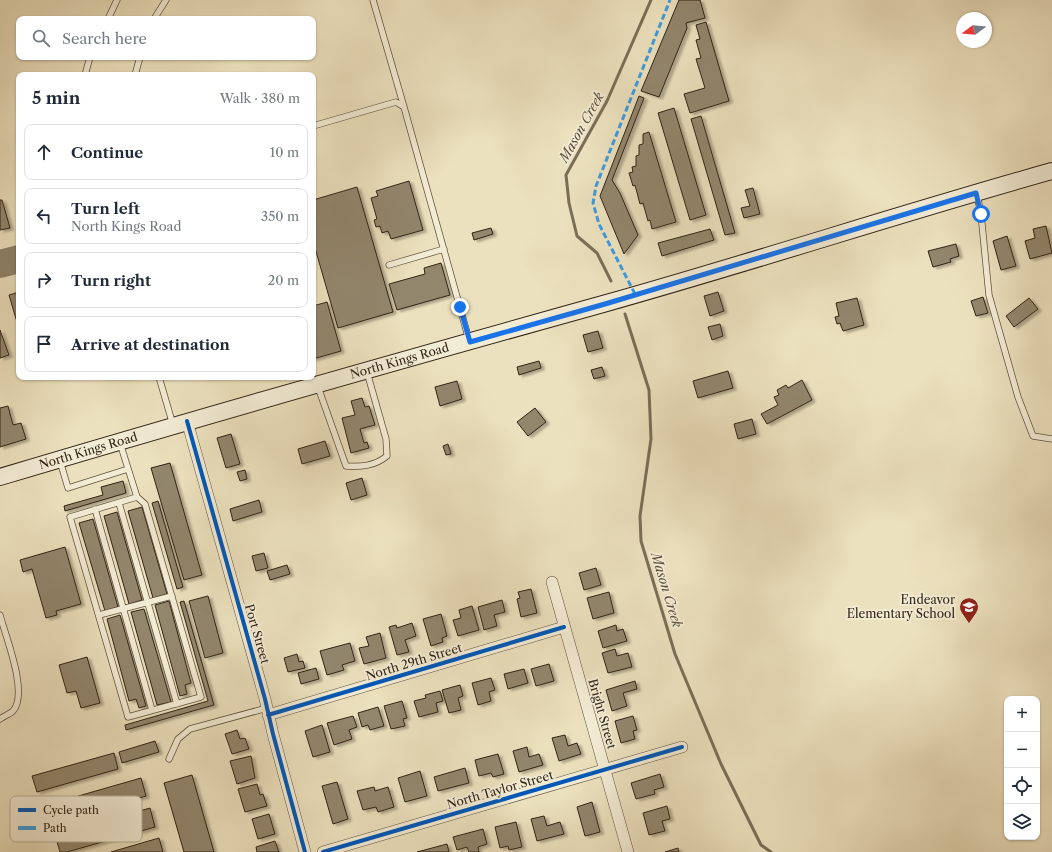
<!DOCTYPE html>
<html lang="en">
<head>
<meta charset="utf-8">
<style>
  :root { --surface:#fff; --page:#f6f6f7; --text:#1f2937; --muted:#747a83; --line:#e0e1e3 }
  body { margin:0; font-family:"Libre Caslon Text",serif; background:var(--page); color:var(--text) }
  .controls { position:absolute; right:12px; bottom:12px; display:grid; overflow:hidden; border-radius:8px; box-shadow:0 1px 3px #0004 }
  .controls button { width:36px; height:36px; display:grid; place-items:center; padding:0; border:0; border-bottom:1px solid var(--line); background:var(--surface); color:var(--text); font:20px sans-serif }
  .compass { position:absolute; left:956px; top:12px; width:36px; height:36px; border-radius:50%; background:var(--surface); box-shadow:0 1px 3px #0004; rotate:254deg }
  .stop { position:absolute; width:12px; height:12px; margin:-9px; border:3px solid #1a73e8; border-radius:50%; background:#fff }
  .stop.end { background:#1a73e8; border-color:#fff; box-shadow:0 1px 4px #0008 }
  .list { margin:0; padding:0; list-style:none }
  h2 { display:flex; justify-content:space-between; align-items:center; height:52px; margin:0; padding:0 16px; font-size:17px }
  h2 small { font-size:13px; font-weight:400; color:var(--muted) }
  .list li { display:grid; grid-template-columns:26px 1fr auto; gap:12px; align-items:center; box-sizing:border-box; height:56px; margin:0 8px 8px; padding:0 8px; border:1px solid var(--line); border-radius:8px }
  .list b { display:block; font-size:15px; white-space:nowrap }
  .list p { margin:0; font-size:13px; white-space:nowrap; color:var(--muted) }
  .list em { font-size:13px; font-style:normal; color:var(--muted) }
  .icon { flex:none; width:22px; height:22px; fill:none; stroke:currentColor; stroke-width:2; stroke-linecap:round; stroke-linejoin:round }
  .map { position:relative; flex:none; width:1052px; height:852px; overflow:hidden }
  .search { position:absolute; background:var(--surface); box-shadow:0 1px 3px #0004; left:16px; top:16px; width:300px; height:44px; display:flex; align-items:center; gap:10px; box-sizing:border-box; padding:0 14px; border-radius:8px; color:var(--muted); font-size:15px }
  .panel { position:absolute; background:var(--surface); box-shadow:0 1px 3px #0004; left:16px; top:72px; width:300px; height:308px; border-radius:8px }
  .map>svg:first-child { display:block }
</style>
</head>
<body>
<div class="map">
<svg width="1052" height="852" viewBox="0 0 1052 852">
  <defs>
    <filter id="shadow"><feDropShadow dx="3.5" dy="2" stdDeviation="1" flood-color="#0004"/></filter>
  </defs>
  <rect width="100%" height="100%" fill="#ece1be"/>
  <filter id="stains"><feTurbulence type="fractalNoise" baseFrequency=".005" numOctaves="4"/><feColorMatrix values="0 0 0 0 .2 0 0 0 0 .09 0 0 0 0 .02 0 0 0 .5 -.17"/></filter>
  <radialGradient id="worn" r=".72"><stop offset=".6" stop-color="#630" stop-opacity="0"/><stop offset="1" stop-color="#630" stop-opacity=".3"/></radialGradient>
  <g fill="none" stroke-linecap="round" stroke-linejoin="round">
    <!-- stream -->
    <path stroke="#7b6e58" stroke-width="3" d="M611,281l-14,-28 -20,-17 -8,-33 -3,-28 41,-74 44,-101
      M625,314l24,76 2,49 -11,77 1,25 34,113 46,110 40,81 10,7"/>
    <!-- taxiway -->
    <path stroke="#8e826a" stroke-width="28" d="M0,264l19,-5"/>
  </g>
  <!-- building -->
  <path fill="#92866d" stroke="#312315" filter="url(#shadow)" d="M679,0h21l5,18 -19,5 1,5 -28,69 -18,-6z
    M706,22l23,79 -39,12 -6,-19 21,-6 -9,-29 5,-1 -5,-18 4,-1 -4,-14z
    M639,96l5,2 -32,82 8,13 18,42 -14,19 -24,-58z
    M674,108l32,107 -16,5 -32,-107z
    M701,116l34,117 -10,2 -34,-116z
    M649,132l27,90 -24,7 -2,-9 -2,1 -5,-18 -3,1 -5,-19 -2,1 -4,-13 4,-1 -1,-5 4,-1v-10l3,-1v-10l4,-1v-10z
    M409,181l14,49 -32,9 -3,-8 -6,2 -2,-7 -4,1 -2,-7 3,-1 -6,-21 7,-2 -2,-5z
    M357,187l36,125 -55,16 -25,-87v-41z
    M753,188l7,26 -16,4 -3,-10 9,-2 -5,-16z
    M0,200h2l8,28 -10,2z
    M1046,226l6,27 -22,6 -5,-18 10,-3 -2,-9z
    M491,228l2,6 -19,6 -2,-7z
    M710,229l4,11 -52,16 -4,-13z
    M1007,236l9,30 -15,4 -8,-29z
    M956,244l3,12 -9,3 1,3 -18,5 -5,-16z
    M441,263l9,32 -53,15 -8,-26 36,-10 -1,-6z
    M19,292v37l-10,-34z
    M718,292l6,19 -14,5 -6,-20z
    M983,297l5,16 -12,3 -5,-15z
    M857,298l7,27 -21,6 -3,-8 -3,1 -2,-7 4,-1 -3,-13z
    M1029,298l9,11 -24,18 -8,-11z
    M327,302l14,49 -28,8v-53z
    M720,324l3,12 -11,4 -4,-13z
    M0,330l9,25 -9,3z
    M598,331l5,17 -15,4 -5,-17z
    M539,361l2,7 -22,7 -2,-8z
    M602,367l3,9 -11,3 -3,-9z
    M728,371l5,17 -35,10 -5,-17z
    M802,380l10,20 -45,24 -6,-10 17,-9 -4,-8 5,-2 -2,-5 9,-5 2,3z
    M457,381l5,18 -22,7 -5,-19z
    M362,398l3,9 4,-1 6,19 -15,4 4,14 3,-1 2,6 -18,5 -9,-35 13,-3 -4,-14z
    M8,406l5,19 8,-2 5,16 -26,8v-39z
    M535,408l11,14 -18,14 -11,-14z
    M752,419l4,15 -18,5 -4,-15z
    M231,434l9,30 -14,4 -9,-30z
    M325,441l5,15 -28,8 -4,-15z
    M448,444l3,10 -5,1 -3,-9z
    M170,463l32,112 -18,5 -33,-112z
    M245,470l2,9 -7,2 -3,-9z
    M362,478l5,17 -16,5 -5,-17z
    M123,481l3,12 -61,18 -1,-5 39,-11 -2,-8z
    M259,500l3,12 -29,9 -3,-12z
    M158,501l25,86 -6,2 -25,-86z
    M142,507l25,87 -14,4 -25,-87z
    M117,512l25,88 -13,4 -25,-88z
    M93,519l25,88 -13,4 -26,-88z
    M65,547l16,57 -25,7 1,4 -11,3 -14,-49 -9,3 -3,-12z
    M264,553l4,15 -12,3 -4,-15z
    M287,565l3,9 -20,6 -3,-9z
    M596,568l5,17 -17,5 -5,-17z
    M531,589l6,24 -16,4 -4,-18 3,-1 -2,-6z
    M609,592l5,21 -21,6 -6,-21z
    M208,596l15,57 -18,5 -16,-57z
    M502,600l3,12 -11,3 3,11 -13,4 -6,-23z
    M169,601l22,82 -6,2 2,9 -7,2 -25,-91z
    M184,601l30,104 -88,25 -1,-5 83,-24 -28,-99z
    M472,606l7,24 -21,6 -5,-16 8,-2 -2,-8z
    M144,609l27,93 -14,3 -26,-93z
    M441,614l6,22 -5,2 1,4 -12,4 -8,-27z
    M120,615l26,91 -7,2 -3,-9 -7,2 -22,-82z
    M412,623l4,13 -11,4 4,12 -12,3 -8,-28 7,-2 1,3z
    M616,625l1,6 6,-2 4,12 -24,7 -5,-17z
    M380,633l6,25 -22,6 -5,-16 10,-2 -3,-9z
    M350,643l5,18 -13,4 2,5 -17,5 -7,-24z
    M615,649l2,7 11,-3 4,14 -24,6 -6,-20z
    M297,654l2,8 4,-1 2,7 -17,4 -4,-14z
    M87,657l13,46 -19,5 -5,-17 -9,2 -8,-28z
    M549,664l5,17 -18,5 -5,-17z
    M316,668l3,11 -18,5 -3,-11z
    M524,669l4,14 -20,6 -4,-15z
    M491,678l4,12 -6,2 2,9 -13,4 -6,-22z
    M635,681l2,8 -14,4 4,13 -15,5 -6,-21z
    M460,685l3,11 -5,2 3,12 -12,3 -7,-23z
    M440,691l3,10 -7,2 2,9 -19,5 -5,-16 12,-3 -1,-3z
    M402,701l5,17 -4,1 2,7 -14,3 -7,-23z
    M378,707l6,19 -14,4 -2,-5 -6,2 -4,-14z
    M353,716l4,11 -8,3 3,9 -18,6 -7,-22z
    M633,716l4,14 -4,1 2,8 -14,4 -6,-22z
    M322,725l8,27 -17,5 -8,-26z
    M237,730l3,9 5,-1 4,11 -17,5 -7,-20z
    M565,735l3,11 9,-3 4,11 -22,7 -7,-23z
    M155,741l4,11 -37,11 -3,-11z
    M527,747l2,10 10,-3 4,11 -24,7 -6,-21z
    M114,753l4,16 -81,23 -5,-16z
    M498,754l6,20 -11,3 -2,-4 -12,3 -4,-16z
    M251,756l4,22 -18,6 -7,-23z
    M465,768l4,15 -31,8 -4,-14z
    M420,771l7,25 -22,6 -7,-24z
    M660,774l4,13 -10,3 1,4 -19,5 -5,-16z
    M192,775l22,77h-30l-20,-69z
    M141,778l5,18 -94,27 -5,-18z
    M337,782l11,37 -15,5 -11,-38z
    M257,784l3,11 3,-1 4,12 -22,6 -7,-23z
    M374,787l1,4 13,-4 6,20 -16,5 -2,-5 -13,3 -6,-19z
    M592,802l8,30 -15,4 -8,-29z
    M667,806l3,13 -8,2 3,10 -16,4 -6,-22z
    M150,808l5,19 -88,25h-7l-5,-17z
    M269,814l6,20 -17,5 -6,-20z
    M544,816l3,10 13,-4 4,12 -27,7 -6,-22z
    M516,822l6,25 -13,3 -1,-4 -8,2 -5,-21z
    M483,829l4,15 -9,3 1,5h-10l-2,-5 -10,3 -4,-13z
    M159,838l4,14h-52z
    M275,841l4,11h-22l-1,-5z
    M447,844l2,8h-32z
    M678,848l1,4h-14z"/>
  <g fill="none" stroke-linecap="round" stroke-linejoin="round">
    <!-- lane casing -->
    <g stroke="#60523f" stroke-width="7">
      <path id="lane" d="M373,0l31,107
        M108,19l9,-19
        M154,19l12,-19
        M85,75l5,-18
        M135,75l5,-18
        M313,126l83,-24 8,5 65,233
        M977,195l4,19 8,81 29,102 15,39 19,3
        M389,265l55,-16
        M159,377l14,48
        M318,387l28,79c15,1 29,0 41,-10l-1,-17 -19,-67
        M120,443l17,54 8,7 56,193 -73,20 -58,-200 67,-20
        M60,461l8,27 60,-19
        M119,503l58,201
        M95,509l57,201
        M0,615c5,20 29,78 13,96 -3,3 -9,5 -13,8
        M99,615l73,-19
        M169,759l9,-20 12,-10 77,-21"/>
    </g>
    <!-- street casing -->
    <g stroke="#60523f" stroke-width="12">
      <path id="street" d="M187,421l78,278 8,35 32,118
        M552,582l76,270
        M268,715l296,-88
        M323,852l359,-105"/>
    </g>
    <!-- secondary casing -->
    <g stroke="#312315" stroke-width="18">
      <g id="secondary">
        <path id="s1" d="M0,477c201,-60 402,-117 603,-173 150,-42 299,-91 449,-133"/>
      </g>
    </g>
    <!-- lane -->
    <use href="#lane" stroke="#f3ecd5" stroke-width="5.5"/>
    <!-- street -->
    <use href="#street" stroke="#f3ecd5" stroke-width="11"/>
    <!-- secondary -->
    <use href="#secondary" stroke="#f3ecd5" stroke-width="16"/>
    <!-- quiet -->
    <path stroke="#3e9cdf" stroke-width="3" stroke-dasharray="6 3" stroke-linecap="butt" d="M635,294l-36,-70 -6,-21 3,-17 74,-186"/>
    <!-- cycleway casing -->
    <g stroke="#f3ecd5" stroke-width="6">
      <path id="cycleway" d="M187,421l78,278 8,35 32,118
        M268,715l296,-88
        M323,852l359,-105"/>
    </g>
    <!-- cycleway -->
    <use href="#cycleway" stroke="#0057b8" stroke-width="4"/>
  </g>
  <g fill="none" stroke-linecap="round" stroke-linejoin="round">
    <!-- route -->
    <path stroke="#1a73e8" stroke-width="5" d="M460,307l10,35 135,-38 371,-111 5,21"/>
  </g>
  <!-- icons -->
  <defs>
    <g id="school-pin" transform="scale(1)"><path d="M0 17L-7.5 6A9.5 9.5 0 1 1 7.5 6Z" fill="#8f2418" stroke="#f3ecd5"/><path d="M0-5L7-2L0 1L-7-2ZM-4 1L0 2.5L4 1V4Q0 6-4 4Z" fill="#fff"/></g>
  </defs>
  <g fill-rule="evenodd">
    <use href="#school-pin" x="969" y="607"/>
  </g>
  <g text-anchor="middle" stroke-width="3.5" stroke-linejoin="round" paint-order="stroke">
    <!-- street labels -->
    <g font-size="12" fill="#312315" stroke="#f3ecd5">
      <text dy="4" stroke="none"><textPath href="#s1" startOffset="416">North Kings Road</textPath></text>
      <text dy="4" stroke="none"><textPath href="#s1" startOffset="92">North Kings Road</textPath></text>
      <text transform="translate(257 634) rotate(74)" y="4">Port Street</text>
      <text transform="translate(414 662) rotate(-17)" y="4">North 29th Street</text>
      <text transform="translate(602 714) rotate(74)" y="4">Bright Street</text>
      <text transform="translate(500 790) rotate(-16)" y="4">North Taylor Street</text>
    </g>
    <!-- poi labels -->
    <g font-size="12" fill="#312315" stroke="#f3ecd5" text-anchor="end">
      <text x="955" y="604">Endeavor<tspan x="955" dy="14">Elementary School</tspan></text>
    </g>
    <!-- water labels -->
    <g font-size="13" font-style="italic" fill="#5c4f3c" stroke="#f3ecd5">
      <text transform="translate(581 127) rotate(-61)" y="5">Mason Creek</text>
      <text transform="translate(667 590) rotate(73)" y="5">Mason Creek</text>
    </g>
  </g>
  <!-- legend -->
  <rect x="10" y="796" width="132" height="46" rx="6" fill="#f3ecd5" stroke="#b9b09b" stroke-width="1"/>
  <rect x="18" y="808" width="18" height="4" fill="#0057b8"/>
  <rect x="18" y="826" width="18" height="4" fill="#3e9cdf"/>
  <g font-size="11" fill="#312315">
    <text x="43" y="814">Cycle path</text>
    <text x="43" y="832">Path</text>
  </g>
  <rect width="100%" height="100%" filter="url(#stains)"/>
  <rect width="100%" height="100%" fill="url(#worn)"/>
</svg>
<div class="controls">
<button>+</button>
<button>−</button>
<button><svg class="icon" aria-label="locate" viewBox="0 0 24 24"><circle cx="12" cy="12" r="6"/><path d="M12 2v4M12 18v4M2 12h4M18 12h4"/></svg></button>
<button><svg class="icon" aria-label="layers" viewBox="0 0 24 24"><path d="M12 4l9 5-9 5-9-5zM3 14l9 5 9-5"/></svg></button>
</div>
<svg class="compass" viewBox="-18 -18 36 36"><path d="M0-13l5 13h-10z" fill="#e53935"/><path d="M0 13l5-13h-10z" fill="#747a83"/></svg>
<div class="stop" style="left:981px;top:214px"></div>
<div class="stop end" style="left:460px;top:307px"></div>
<div class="search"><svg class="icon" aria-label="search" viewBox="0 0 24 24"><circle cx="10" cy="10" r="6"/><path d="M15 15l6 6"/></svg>Search here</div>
<section class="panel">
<h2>5 min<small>Walk · 380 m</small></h2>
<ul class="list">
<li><svg class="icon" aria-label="ahead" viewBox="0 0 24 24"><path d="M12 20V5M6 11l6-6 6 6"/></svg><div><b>Continue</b></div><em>10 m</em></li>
<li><svg class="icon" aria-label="left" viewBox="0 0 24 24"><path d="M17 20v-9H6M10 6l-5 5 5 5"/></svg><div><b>Turn left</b><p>North Kings Road</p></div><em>350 m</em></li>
<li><svg class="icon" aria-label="right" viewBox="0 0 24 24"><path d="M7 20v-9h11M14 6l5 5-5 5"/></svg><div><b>Turn right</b></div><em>20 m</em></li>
<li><svg class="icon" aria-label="arrive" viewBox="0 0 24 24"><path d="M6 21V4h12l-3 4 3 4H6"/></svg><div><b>Arrive at destination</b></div></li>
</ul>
</section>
</div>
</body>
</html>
